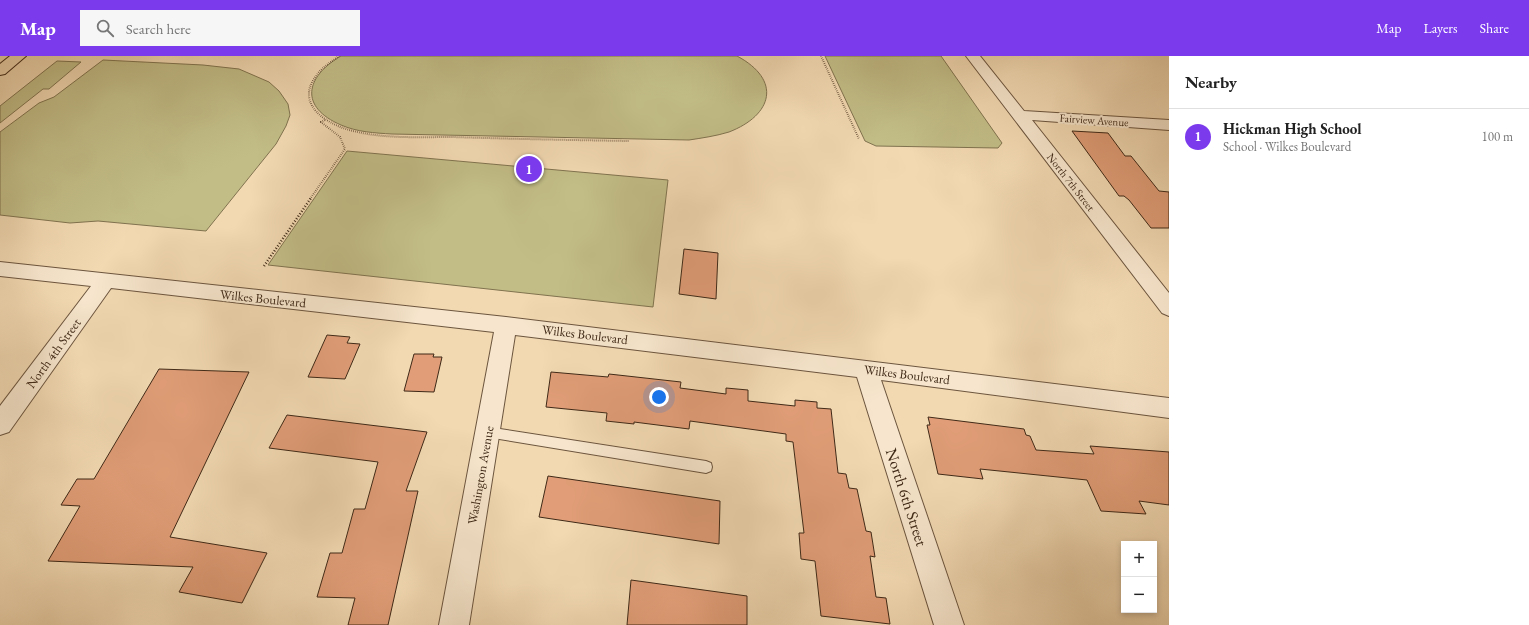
<!DOCTYPE html>
<html lang="en">
<head>
<meta charset="utf-8">
<style>
  :root { --surface:#fff; --page:#f6f6f6; --text:#222; --muted:#767676; --line:#e0e0e0; --accent:#7c3aed }
  body { margin:0; font-family:"EB Garamond",serif; background:var(--page); color:var(--text) }
  .controls { position:absolute; right:12px; bottom:12px; display:grid; overflow:hidden; border-radius:0px; box-shadow:0 2px 6px #0003 }
  .controls button { width:36px; height:36px; display:grid; place-items:center; padding:0; border:0; border-bottom:1px solid var(--line); background:var(--surface); color:var(--text); font:20px sans-serif }
  .you { position:absolute; left:659px; top:341px; width:14px; height:14px; margin:-10px; border:3px solid #fff; border-radius:50%; background:#1a73e8; box-shadow:0 0 0 6px #1a73e833 }
  .badge { display:grid; place-items:center; width:26px; height:26px; border-radius:50%; background:var(--accent); color:#fff; font-size:13px; font-weight:700 }
  .pin { position:absolute; translate:-50% -50%; border:2px solid #fff; box-shadow:0 1px 4px #0006 }
  .list { margin:0; padding:0; list-style:none }
  h2 { display:flex; justify-content:space-between; align-items:center; height:52px; margin:0; padding:0 16px; font-size:17px }
  h2 small { font-size:13px; font-weight:400; color:var(--muted) }
  .list li { display:grid; grid-template-columns:26px 1fr auto; gap:12px; align-items:center; box-sizing:border-box; height:56px; padding:0 16px; border-top:1px solid var(--line) }
  .list b { display:block; font-size:15px; white-space:nowrap }
  .list p { margin:0; font-size:13px; white-space:nowrap; color:var(--muted) }
  .list em { font-size:13px; font-style:normal; color:var(--muted) }
  .icon { flex:none; width:22px; height:22px; fill:none; stroke:currentColor; stroke-width:2; stroke-linecap:round; stroke-linejoin:round }
  .map { position:relative; flex:none; width:1169px; height:569px; overflow:hidden }
  header { display:flex; align-items:center; gap:24px; box-sizing:border-box; height:56px; padding:0 20px; background:var(--accent); color:#fff }
  header strong { font-size:19px }
  nav { display:flex; gap:22px; margin-inline-start:auto; font-size:14px }
  .search { width:280px; height:36px; background:var(--page); display:flex; align-items:center; gap:10px; box-sizing:border-box; padding:0 14px; border-radius:0px; color:var(--muted); font-size:15px }
  main { display:flex }
  aside { flex:1; background:var(--surface) }
  .map>svg:first-child { display:block }
</style>
</head>
<body>
<header>
<strong>Map</strong>
<div class="search"><svg class="icon" aria-label="search" viewBox="0 0 24 24"><circle cx="10" cy="10" r="6"/><path d="M15 15l6 6"/></svg>Search here</div>
<nav><a>Map</a><a>Layers</a><a>Share</a></nav>
</header>
<main>
<div class="map">
<svg width="1169" height="569" viewBox="0 0 1169 569">
  <rect width="100%" height="100%" fill="#f2d9b2"/>
  <filter id="stains"><feTurbulence type="fractalNoise" baseFrequency=".005" numOctaves="4"/><feColorMatrix values="0 0 0 0 .2 0 0 0 0 .09 0 0 0 0 .02 0 0 0 .5 -.17"/></filter>
  <radialGradient id="worn" r=".72"><stop offset=".6" stop-color="#630" stop-opacity="0"/><stop offset="1" stop-color="#630" stop-opacity=".3"/></radialGradient>
  <!-- green -->
  <path fill="#c2bd87" stroke="#80734f" d="M341,0h396c45,24 36,59 -8,76 -13,4 -27,6 -40,8l-297,-6c-17,-1 -35,-2 -51,-9 -42,-18 -36,-48 0,-69z
    M825,0h116l61,87 -4,5 -122,-2 -11,-5z
    M103,4l100,5 36,4 30,13 10,9 9,13 2,11 -4,11 -10,18 -70,87 -108,-10 -28,2 -70,-8v-83l39,-29 15,-6z
    M57,5l24,1 -32,27h-6l-43,34v-17z
    M347,95l321,29 -15,127 -385,-42z"/>
  <!-- building -->
  <path fill="#e09d77" stroke="#3f2917" d="M1072,75l36,2 17,23h6l28,35 10,1v36h-18l-22,-28 -5,-4h-5z
    M684,193l34,4 -2,46 -37,-5z
    M327,279l23,2 -3,6 13,1 -15,35 -37,-2z
    M414,298h20l-1,3h9l-8,35 -30,-1z
    M159,313l90,3 -79,165 97,16 -25,50 -63,-11 14,-25 -145,-6 32,-55 -19,-1 16,-26h17z
    M551,316l57,5 1,-3 72,8 -1,6 46,6v-6l22,2v11l47,5v-6l22,2v6l14,1 7,64 8,1 3,14 8,1 9,42 5,1 4,25 -5,-1 6,41 10,1 4,26 -69,-8 -6,-55 -14,-2 -2,-26h5l-11,-91 -7,-1v-7l-96,-13 -1,8 -55,-7v2l-28,-3 1,-8 -61,-6z
    M287,359l140,17 -21,59h12l-30,134h-40l7,-27 -38,-1 13,-44h12l12,-44h11l13,-47 -109,-14z
    M928,361l96,12 2,6 4,1 6,14 58,4 -4,-8 79,6v53l-30,-4 7,13 -45,-3 -14,-31 -107,-11 3,10 -45,-5 -11,-49h3z
    M548,420l172,25 -1,43 -180,-27z
    M631,524l116,16v29h-120z"/>
  <g fill="none" stroke-linecap="round" stroke-linejoin="round">
    <!-- service casing -->
    <g stroke="#6c553e" stroke-width="2">
      <path id="service" d="M487,371l219,34 5,2 1,4 -1,4 -5,2 -219,-36 -4,-1 -2,-4 2,-4z"/>
    </g>
    <!-- minor casing -->
    <g stroke="#6c553e" stroke-width="2">
      <path id="minor" d="M966,0h14l44,55 145,9v10l-137,-10 137,173v23l-7,-3z
        M0,206l506,55 663,81v20l-288,-38 83,245h-30l-77,-248 -342,-42 -46,290h-30l55,-293 -383,-44 -102,144 -9,3v-29l91,-120 -91,-10z"/>
    </g>
    <!-- primary casing -->
    <g stroke="#3f2917" stroke-width="2">
      <path id="primary" d="M10,0h16l-21,18 -5,1v-11z"/>
    </g>
    <!-- path-far1 -->
    <path stroke="#3f2917" stroke-width="2" stroke-dasharray="0.5 1.5" stroke-linecap="butt" d="M339,0c-8,6 -17,11 -23,20 -22,29 12,49 37,55 32,8 67,6 100,6 59,2 117,3 176,4
      M821,0l38,83
      M310,143l35,-50 -5,-12 -19,-15 4,-2"/>
    <!-- path -->
    <path stroke="#3f2917" stroke-width="2.5" stroke-dasharray="1 2" stroke-linecap="butt" d="M264,210l47,-68"/>
    <!-- service -->
    <use href="#service" fill="#f7e6cd" fill-rule="evenodd"/>
    <!-- minor -->
    <use href="#minor" fill="#f7e6cd" fill-rule="evenodd"/>
    <!-- primary -->
    <use href="#primary" fill="#f2d9b2" fill-rule="evenodd"/>
  </g>
  <g text-anchor="middle" stroke-width="4" stroke-linejoin="round" paint-order="stroke">
    <!-- far-street labels -->
    <g font-size="11" fill="#3f2917" stroke="#f7e6cd">
      <text transform="translate(1094 64) rotate(4)" y="4">Fairview Avenue</text>
      <text transform="translate(1071 126) rotate(52)" y="4">North 7th Street</text>
    </g>
    <!-- street labels -->
    <g font-size="13" fill="#3f2917" stroke="#f7e6cd">
      <text transform="translate(263 242) rotate(6)" y="5">Wilkes Boulevard</text>
      <text transform="translate(585 278) rotate(7)" y="5">Wilkes Boulevard</text>
      <text transform="translate(53 297) rotate(-54)" y="5">North 4th Street</text>
      <text transform="translate(907 318) rotate(7)" y="5">Wilkes Boulevard</text>
      <text transform="translate(480 419) rotate(-80)" y="5">Washington Avenue</text>
    </g>
    <!-- near-street labels -->
    <g font-size="16" fill="#3f2917" stroke="#f7e6cd">
      <text transform="translate(907 441) rotate(72)" y="6">North 6th Street</text>
    </g>
  </g>
  <rect width="100%" height="100%" filter="url(#stains)"/>
  <rect width="100%" height="100%" fill="url(#worn)"/>
</svg>
<div class="controls">
<button>+</button>
<button>−</button>
</div>
<div class="you"></div>
<div class="pin badge" style="left:529px;top:113px">1</div>
</div>
<aside>
<h2>Nearby<small></small></h2>
<ul class="list">
<li><span class="badge">1</span><div><b>Hickman High School</b><p>School · Wilkes Boulevard</p></div><em>100 m</em></li>
</ul>
</aside>
</main>
</body>
</html>
